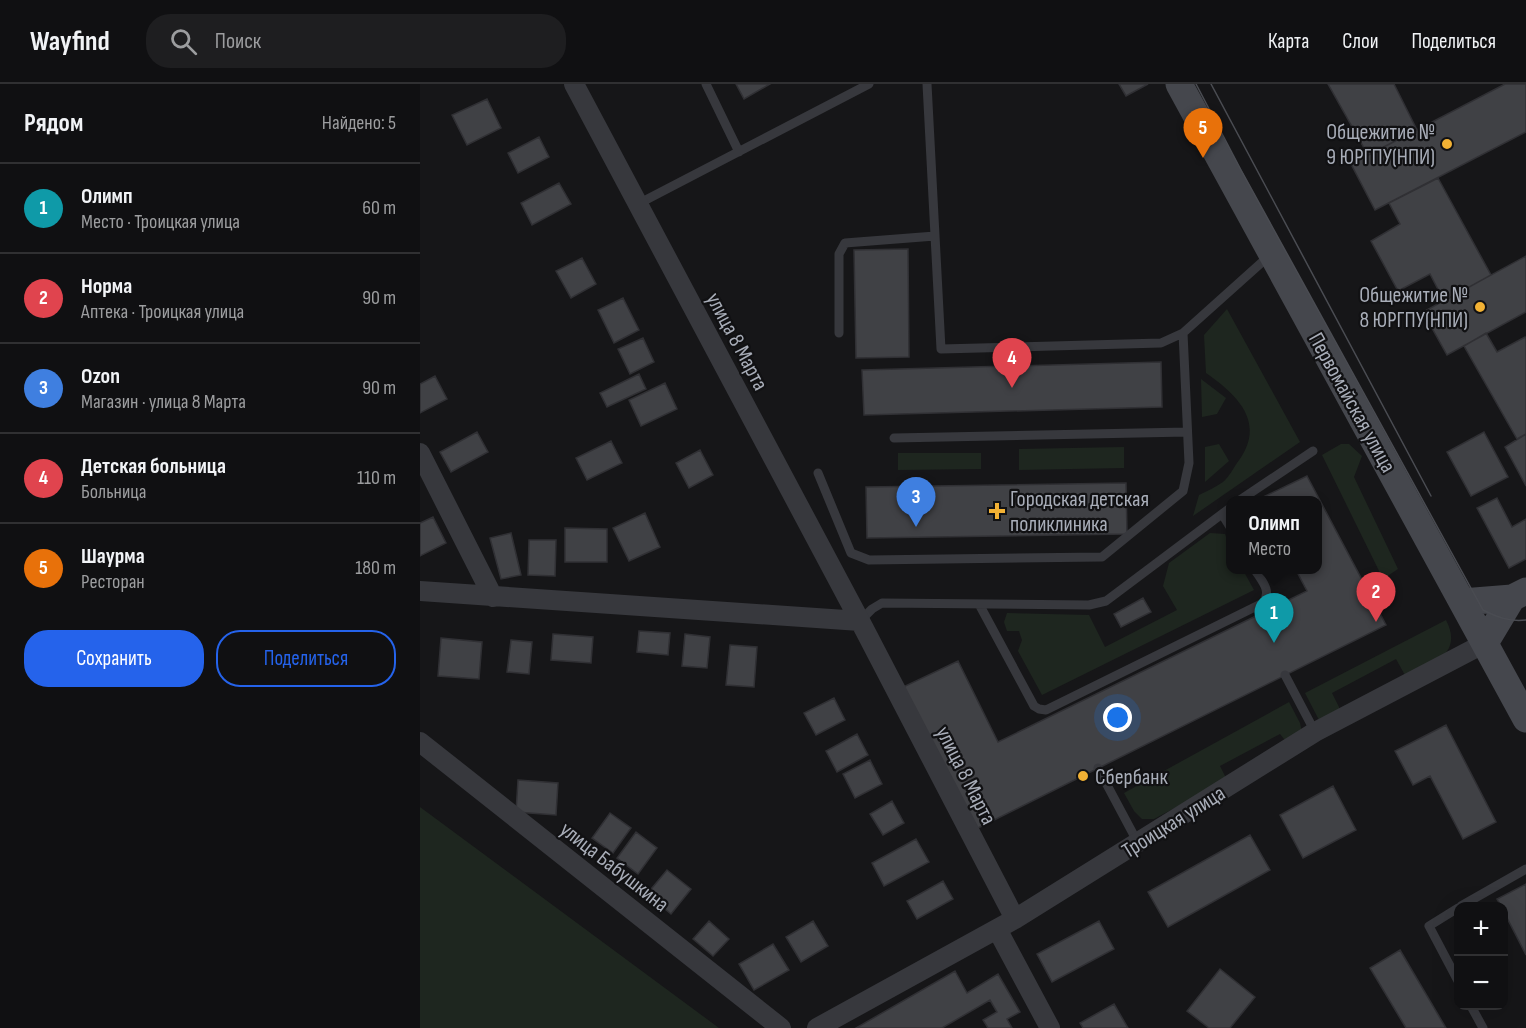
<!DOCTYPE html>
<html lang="ru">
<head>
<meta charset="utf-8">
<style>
  :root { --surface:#101012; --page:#1e1e20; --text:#f1f3f6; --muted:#9c9d9f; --line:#303032; --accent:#2563eb }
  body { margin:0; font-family:"Sofia Sans Condensed",sans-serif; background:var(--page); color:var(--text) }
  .controls { position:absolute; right:18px; bottom:18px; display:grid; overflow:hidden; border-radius:12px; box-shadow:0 6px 24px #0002 }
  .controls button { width:54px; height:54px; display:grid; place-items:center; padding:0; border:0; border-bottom:2px solid var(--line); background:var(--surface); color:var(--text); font:30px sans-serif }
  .you { position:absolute; left:698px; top:634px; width:21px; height:21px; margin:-15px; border:4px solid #fff; border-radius:50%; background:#1a73e8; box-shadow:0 0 0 9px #1a73e833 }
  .badge { display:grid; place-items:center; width:39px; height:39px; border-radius:50%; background:var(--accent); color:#fff; font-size:20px; font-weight:700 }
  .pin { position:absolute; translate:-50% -50px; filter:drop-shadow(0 2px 3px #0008) }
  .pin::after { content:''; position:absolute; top:32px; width:21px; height:18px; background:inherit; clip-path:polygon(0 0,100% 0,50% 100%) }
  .popup { position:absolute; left:806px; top:412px; width:96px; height:78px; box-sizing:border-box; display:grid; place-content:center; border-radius:12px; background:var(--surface); filter:drop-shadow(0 2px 4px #0005); font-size:20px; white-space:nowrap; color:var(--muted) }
  .popup b { font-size:22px; color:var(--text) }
  .popup::after { content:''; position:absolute; left:50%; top:100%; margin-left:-12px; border:12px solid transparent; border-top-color:var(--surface) }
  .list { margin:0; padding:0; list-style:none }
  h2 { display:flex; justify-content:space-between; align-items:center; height:78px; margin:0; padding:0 24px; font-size:26px }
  h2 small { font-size:20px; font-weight:400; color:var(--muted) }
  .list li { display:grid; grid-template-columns:39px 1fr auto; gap:18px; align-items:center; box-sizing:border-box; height:90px; padding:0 24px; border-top:2px solid var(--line) }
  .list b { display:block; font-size:22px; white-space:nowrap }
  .list p { margin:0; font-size:20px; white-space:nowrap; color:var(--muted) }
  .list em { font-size:20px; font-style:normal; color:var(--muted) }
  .actions { display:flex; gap:12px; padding:18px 24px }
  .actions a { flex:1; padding:14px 0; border:2px solid var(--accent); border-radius:24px; text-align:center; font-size:21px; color:var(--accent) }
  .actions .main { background:var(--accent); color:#fff }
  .icon { flex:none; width:33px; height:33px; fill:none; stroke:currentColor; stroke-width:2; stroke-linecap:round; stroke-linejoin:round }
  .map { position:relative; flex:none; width:1106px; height:944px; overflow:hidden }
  header { display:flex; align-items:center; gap:36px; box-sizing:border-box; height:84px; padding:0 30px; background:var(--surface); border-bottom:2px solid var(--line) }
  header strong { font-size:28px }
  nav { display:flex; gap:33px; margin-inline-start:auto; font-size:21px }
  .search { width:420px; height:54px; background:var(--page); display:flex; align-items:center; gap:15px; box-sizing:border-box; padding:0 21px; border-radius:24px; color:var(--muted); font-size:22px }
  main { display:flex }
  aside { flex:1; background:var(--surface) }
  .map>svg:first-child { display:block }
</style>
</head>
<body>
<header>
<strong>Wayfind</strong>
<div class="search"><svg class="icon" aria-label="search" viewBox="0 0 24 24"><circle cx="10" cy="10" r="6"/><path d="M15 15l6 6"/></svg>Поиск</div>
<nav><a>Карта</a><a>Слои</a><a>Поделиться</a></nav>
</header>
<main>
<aside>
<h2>Рядом<small>Найдено: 5</small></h2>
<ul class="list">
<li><span class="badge" style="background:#0f9aa8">1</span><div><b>Олимп</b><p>Место · Троицкая улица</p></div><em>60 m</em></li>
<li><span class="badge" style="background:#e0444e">2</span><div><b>Норма</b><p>Аптека · Троицкая улица</p></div><em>90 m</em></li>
<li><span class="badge" style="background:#3f7fe0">3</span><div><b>Ozon</b><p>Магазин · улица 8 Марта</p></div><em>90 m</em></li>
<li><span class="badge" style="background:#e0444e">4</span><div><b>Детская больница</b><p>Больница</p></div><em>110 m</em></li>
<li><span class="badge" style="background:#e8710a">5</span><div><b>Шаурма</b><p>Ресторан</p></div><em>180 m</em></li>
</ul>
<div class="actions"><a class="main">Сохранить</a><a>Поделиться</a></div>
</aside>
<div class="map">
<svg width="1106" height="944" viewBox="0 0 1106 944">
  <rect width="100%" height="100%" fill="#161618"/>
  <!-- green -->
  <path fill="#1e261f" d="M807,225l73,133 -107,74 6,-21c8,-4 17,-8 24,-13 6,-5 10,-13 14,-19 30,-39 2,-67 -31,-90l-2,-38z
    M781,295l25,19 -9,16 -15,3z
    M799,360l10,17 -24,21v-35z
    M921,360h8l13,12 -8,21 44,92 -15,10 -61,-124z
    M704,363v21l-105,2v-21z
    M478,369h83v16l-83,1z
    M790,449l15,1 5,12v24h13l11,20 -212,105 -24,-44 4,-11 -3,-9h-12l-3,-9 3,-9 82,2 16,32 72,-37 -14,-24 6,-23z
    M1026,536c18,35 -15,44 -40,57l-10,-18 -64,34 7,14v6l-20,7 -14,-27z
    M869,618l11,21 2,9 -12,9 -6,-2 -4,-5 -60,32 7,14 -73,39h-12l-8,-8 -10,-18z
    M0,723l299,221h-299z"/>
  <!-- building -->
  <path fill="#404145" stroke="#303034" stroke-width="1.5" d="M316,0h34l-26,15z
    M699,0h29l-22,12z
    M908,0h66l23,46 -49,25z
    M1085,0h21v48l-151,78 -24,-46z
    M67,15l14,29 -34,17 -15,-30z
    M119,53l10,20 -31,16 -10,-20z
    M1018,94l53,97 -47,26 -14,-27 -32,17 -27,-50 29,-17 -11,-21z
    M139,99l12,21 -39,21 -11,-22z
    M488,165l1,108 -53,1 -2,-108z
    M1106,172v56l-79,43 -24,-43z
    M162,174l14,26 -25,14 -15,-27z
    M203,214l16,32 -25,13 -16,-33z
    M1066,249l11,19 28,-15 1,2v95l-9,5 -53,-93z
    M223,254l11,24 -24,12 -12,-25z
    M741,278l1,45 -298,8 -2,-45z
    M219,290l7,15 -39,18 -7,-14z
    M15,292l12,23 -27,14v-29z
    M245,299l12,26 -36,17 -12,-26z
    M57,348l11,20 -37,20 -11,-20z
    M1064,348l24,45 -37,19 -24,-44z
    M1106,350v52l-21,-39z
    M191,357l11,22 -35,17 -11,-22z
    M280,366l13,25 -24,13 -13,-25z
    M887,392l79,149 -412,205 -73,-142 57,-27 40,81 309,-151 -11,-21h22v-70h-58l-1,-1z
    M706,399l1,51 -260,4 -1,-51z
    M1077,414l15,29 14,-8v40l-17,9 -32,-60z
    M225,429l15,34 -31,14 -16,-33z
    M13,433l13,26 -26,13v-33z
    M145,444l42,1v33h-42z
    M91,449l10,42 -20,4 -11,-41z
    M109,456h27l-1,36 -27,-1z
    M723,514l8,14 -30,15 -7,-13z
    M219,547l31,2 -2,22 -31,-3z
    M133,550l40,3 -2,26 -40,-3z
    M265,550l25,3 -3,31 -25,-2z
    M21,554l41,4 -3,37 -41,-3z
    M91,556l21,2 -3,32 -22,-2z
    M310,561l27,2 -3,40 -28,-2z
    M414,614l11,22 -29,15 -12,-22z
    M1026,641l50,97 -33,17 -33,-63 -17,9 -18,-34z
    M437,650l11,21 -31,17 -11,-21z
    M450,676l12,24 -27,14 -12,-24z
    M98,696l40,3 -2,32 -40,-3z
    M913,702l23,44 -53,28 -23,-43z
    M472,717l12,22 -21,12 -13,-21z
    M190,729l21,15 -18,25 -21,-15z
    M216,748l21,16 -19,26 -21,-16z
    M830,751l20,35 -102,57 -20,-35z
    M496,755l13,23 -45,24 -12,-23z
    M247,786l24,19 -20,25 -24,-20z
    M523,797l10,18 -36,20 -10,-18z
    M1106,800v71l-22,-43v-6h-3l-4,-7z
    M289,837l20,18 -16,17 -20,-17z
    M393,837l15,25 -27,16 -15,-25z
    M679,837l15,28 -62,33 -15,-28z
    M353,860l16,26 -35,20 -15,-26z
    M980,866l46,78h-40l-36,-60z
    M800,885l35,28 -25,31h-21l-22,-17z
    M535,887l12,22 31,-19 22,38 -13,7 5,9h-24l-5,-8 14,-8 -7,-12 -48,28h-86z
    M694,920l14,24h-45l-3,-5z"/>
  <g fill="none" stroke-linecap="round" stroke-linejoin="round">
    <!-- lane -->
    <path stroke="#37383d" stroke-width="9" d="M286,0l33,68
      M507,0l14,265 220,-6 22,-10 87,-78
      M218,120l231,-120
      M419,249v-79l6,-11 90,-7
      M474,354l293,-6
      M398,389l33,80 18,7 233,-3 81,-66 6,-28 -6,-130
      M820,416l73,-49
      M802,430l8,13
      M559,520l55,102 5,3 7,1 217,-107c9,-12 -1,-22 -8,-33
      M440,537l12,-12 10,-6 207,2 17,-4 124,-93
      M865,591l30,57
      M678,684l40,75
      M1041,822l65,-37
      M1038,824l-29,18 29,55
      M1051,922l12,22"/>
    <!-- street -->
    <path stroke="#37383d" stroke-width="20" d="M154,0l286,537 155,298
      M0,369l73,144
      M0,507l440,30
      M0,658l361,286
      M577,845l53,99
      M397,944l198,-109 300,-187 170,-89"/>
    <!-- secondary -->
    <path stroke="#45474d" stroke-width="27" d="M759,0l347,635
      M1042,518l50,-4 14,-7
      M1065,559l27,-45"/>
    <!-- tram -->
    <path stroke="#4a4c52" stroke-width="1.5" d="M776,0l45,86 242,440c14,7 26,12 43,10
      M791,0l220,412"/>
  </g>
  <!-- markers -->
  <g fill="#f2b134" stroke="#111113" stroke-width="2">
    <circle cx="1027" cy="60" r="6"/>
    <circle cx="1060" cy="223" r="6"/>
    <path d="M574 418h6v6h6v6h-6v6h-6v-6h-6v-6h6z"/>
    <circle cx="663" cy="692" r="6"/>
  </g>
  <g text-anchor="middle" stroke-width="4.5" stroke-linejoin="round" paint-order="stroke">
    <!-- poi labels -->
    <g font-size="22" fill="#a8adb8" stroke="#111113" text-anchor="end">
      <text x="1015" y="55">Общежитие №<tspan x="1015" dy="25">9 ЮРГПУ(НПИ)</tspan></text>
      <text x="1048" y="218">Общежитие №<tspan x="1048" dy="25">8 ЮРГПУ(НПИ)</tspan></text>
      <text x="590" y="422" text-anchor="start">Городская детская<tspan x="590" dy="25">поликлиника</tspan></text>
      <text x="675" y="700" text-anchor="start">Сбербанк</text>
    </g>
    <!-- street labels -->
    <g font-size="22" fill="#a8adb8" stroke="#111113">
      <text transform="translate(318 257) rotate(62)" y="8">улица 8 Марта</text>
      <text transform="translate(933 318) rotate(61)" y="8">Первомайская улица</text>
      <text transform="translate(547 691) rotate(63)" y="8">улица 8 Марта</text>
      <text transform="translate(753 737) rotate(-32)" y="8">Троицкая улица</text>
      <text transform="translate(195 782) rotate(38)" y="8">улица Бабушкина</text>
    </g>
  </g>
</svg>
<div class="controls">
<button>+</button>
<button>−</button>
</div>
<div class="you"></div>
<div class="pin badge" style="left:854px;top:559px;background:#0f9aa8">1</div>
<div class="popup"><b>Олимп</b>Место</div>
<div class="pin badge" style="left:956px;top:538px;background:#e0444e">2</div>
<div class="pin badge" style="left:496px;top:443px;background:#3f7fe0">3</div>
<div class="pin badge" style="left:592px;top:304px;background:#e0444e">4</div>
<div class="pin badge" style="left:783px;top:74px;background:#e8710a">5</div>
</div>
</main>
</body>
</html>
